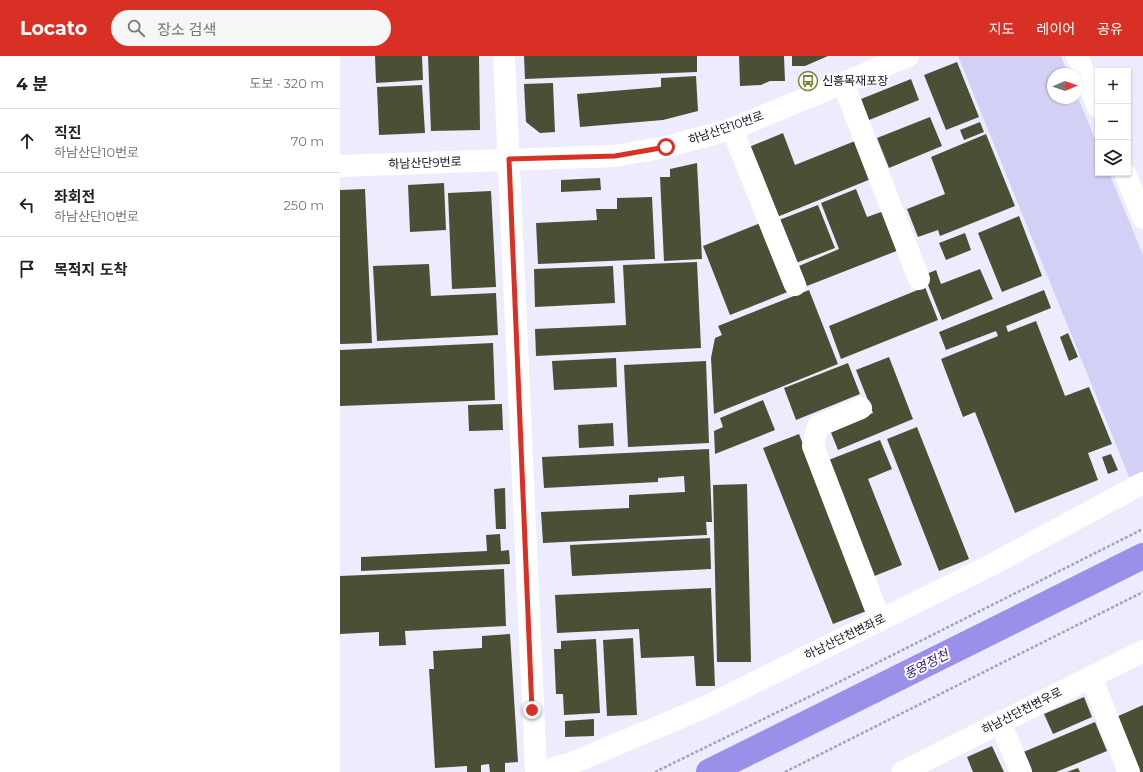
<!DOCTYPE html>
<html lang="ko">
<head>
<meta charset="utf-8">
<style>
  :root { --surface:#fff; --page:#f6f6f6; --text:#222; --muted:#767676; --line:#e0e0e0; --accent:#d93025 }
  body { margin:0; font-family:Montserrat,"Noto Sans KR",sans-serif; background:var(--page); color:var(--text) }
  .controls { position:absolute; right:12px; top:12px; display:grid; overflow:hidden; border-radius:0px; box-shadow:0 1px 3px #0004 }
  .controls button { width:36px; height:36px; display:grid; place-items:center; padding:0; border:0; border-bottom:1px solid var(--line); background:var(--surface); color:var(--text); font:20px sans-serif }
  .compass { position:absolute; left:707px; top:12px; width:36px; height:36px; border-radius:50%; background:var(--surface); box-shadow:0 1px 3px #0004; rotate:88deg }
  .stop { position:absolute; width:12px; height:12px; margin:-9px; border:3px solid #d93025; border-radius:50%; background:#fff }
  .stop.end { background:#d93025; border-color:#fff; box-shadow:0 1px 4px #0008 }
  .list { margin:0; padding:0; list-style:none }
  h2 { display:flex; justify-content:space-between; align-items:center; height:52px; margin:0; padding:0 16px; font-size:17px }
  h2 small { font-size:13px; font-weight:400; color:var(--muted) }
  .list li { display:grid; grid-template-columns:26px 1fr auto; gap:12px; align-items:center; box-sizing:border-box; height:64px; padding:0 16px; border-top:1px solid var(--line) }
  .list b { display:block; font-size:15px; white-space:nowrap }
  .list p { margin:0; font-size:13px; white-space:nowrap; color:var(--muted) }
  .list em { font-size:13px; font-style:normal; color:var(--muted) }
  .icon { flex:none; width:22px; height:22px; fill:none; stroke:currentColor; stroke-width:2; stroke-linecap:round; stroke-linejoin:round }
  .map { position:relative; flex:none; width:803px; height:716px; overflow:hidden }
  header { display:flex; align-items:center; gap:24px; box-sizing:border-box; height:56px; padding:0 20px; background:var(--accent); color:#fff }
  header strong { font-size:19px }
  nav { display:flex; gap:22px; margin-inline-start:auto; font-size:14px }
  .search { width:280px; height:36px; background:var(--page); display:flex; align-items:center; gap:10px; box-sizing:border-box; padding:0 14px; border-radius:22px; color:var(--muted); font-size:15px }
  main { display:flex }
  aside { flex:1; background:var(--surface) }
  .map>svg:first-child { display:block }
</style>
</head>
<body>
<header>
<strong>Locato</strong>
<div class="search"><svg class="icon" aria-label="search" viewBox="0 0 24 24"><circle cx="10" cy="10" r="6"/><path d="M15 15l6 6"/></svg>장소 검색</div>
<nav><a>지도</a><a>레이어</a><a>공유</a></nav>
</header>
<main>
<aside>
<h2>4 분<small>도보 · 320 m</small></h2>
<ul class="list">
<li><svg class="icon" aria-label="ahead" viewBox="0 0 24 24"><path d="M12 20V5M6 11l6-6 6 6"/></svg><div><b>직진</b><p>하남산단10번로</p></div><em>70 m</em></li>
<li><svg class="icon" aria-label="left" viewBox="0 0 24 24"><path d="M17 20v-9H6M10 6l-5 5 5 5"/></svg><div><b>좌회전</b><p>하남산단10번로</p></div><em>250 m</em></li>
<li><svg class="icon" aria-label="arrive" viewBox="0 0 24 24"><path d="M6 21V4h12l-3 4 3 4H6"/></svg><div><b>목적지 도착</b></div></li>
</ul>
</aside>
<div class="map">
<svg width="803" height="716" viewBox="0 0 803 716">
  <rect width="100%" height="100%" fill="#edecfe"/>
  <!-- green -->
  <path fill="#d2d0f5" d="M618,0h103l7,18h-15v24h24v-3l21,51v27h11l34,82v218l-13,6z"/>
  <g fill="none" stroke-linecap="round" stroke-linejoin="round">
    <!-- river -->
    <path stroke="#9a90ea" stroke-width="26" d="M369,716l434,-216"/>
  </g>
  <!-- building -->
  <path fill="#4a5036" d="M35,0h47l1,24 -47,3z
    M88,0h51l1,74 -49,1z
    M184,0h173v16l-172,7z
    M399,0h45l1,25h-15l-9,4 -21,1z
    M452,0h36l-23,10h-13z
    M617,6l22,55 -33,13 -22,-55z
    M356,20l2,35 -35,9 -83,7 -3,-33 84,-7v-9z
    M571,23l8,21 -50,20 -8,-21z
    M213,27l2,49 -15,1 -14,-11 -2,-38z
    M82,29l3,48 -46,2 -2,-48z
    M590,61l12,29 -53,22 -12,-30z
    M640,66l4,10 -20,8 -4,-10z
    M443,77l12,32 60,-24 16,38 -94,38 -28,-70z
    M646,78l29,72 -75,30 -2,-6 -20,7 -11,-28 38,-15 -14,-37z
    M357,107l5,96 -38,2 -4,-84h10v-8z
    M260,122l1,12 -40,2v-12z
    M104,127l2,47 -36,2 -2,-47z
    M25,133l7,154 -32,1v-154z
    M516,133l11,28 17,-6 15,39 -92,36 -8,-20 40,-17 -18,-46z
    M151,135l5,96 -44,2 -4,-96z
    M312,141l3,62 -117,5 -2,-41 61,-3 -1,-11h21v-11z
    M478,149l17,43 -39,15 -17,-43z
    M679,160l23,60 -40,16 -24,-59z
    M423,166l27,69 -60,24 -27,-69z
    M625,177l6,17 -25,10 -7,-17z
    M357,206l4,86 -165,8 -1,-27 91,-4 -3,-60z
    M89,208l2,32 65,-3 2,42 -121,6 -4,-75z
    M273,210l2,37 -80,4 -1,-38z
    M640,213l13,30 -51,21 -18,-45 12,-5 5,14z
    M585,231l13,33 -97,39 -12,-33z
    M469,234l29,74 -124,50 -3,-56 4,-20 7,-3 -4,-9z
    M704,234l7,18 -45,18 2,6 28,-11 29,75 24,-9 23,57 -24,9 10,27 -83,33 -40,-101 -12,5 -22,-58 57,-23 -2,-5 -50,19 -7,-18z
    M728,277l10,24 -9,4 -9,-24z
    M153,287l2,57 -155,6v-56z
    M549,301l24,62 -75,31 -8,-20 43,-17 -17,-43z
    M276,302l1,29 -63,3 -2,-29z
    M366,305l3,82 -81,4 -4,-82z
    M508,307l12,31 -64,26 -12,-32z
    M423,344l12,30 -60,24 -1,-23 9,-4 -3,-9z
    M162,348l1,26 -34,1 -1,-26z
    M273,367l1,23 -35,2 -1,-23z
    M577,371l52,132 -30,12 -52,-132z
    M459,378l70,176 -36,14 -70,-176z
    M540,384l12,29 -24,10 34,86 -30,12 -46,-116z
    M369,393l3,73h-6l1,13 -164,8 -2,-31 88,-4v-13l56,-3 -1,-16 -26,2v4l-114,6 -2,-31z
    M771,398l7,16 -10,4 -6,-17z
    M407,428l4,178h-34l-4,-177z
    M165,432l1,41h-10l-2,-40z
    M160,478l1,17 8,-1 1,14 -149,7v-14l126,-6 -1,-16z
    M370,482l1,31 -139,7 -2,-31z
    M164,513l2,57 -101,5 1,14 -27,1v-14l-39,2v-58z
    M371,532l4,98h-19l-2,-30 -53,2 -2,-29 -82,4 -2,-38z
    M170,578l8,128 -13,1v9h-15l-1,-8 -8,1v7h-14v-6l-32,2 -6,-99h5l-1,-18 49,-3v-12z
    M293,582l4,77 -30,1 -4,-76z
    M256,583l4,74 -36,2 -1,-21h-7l-2,-45h7v-8z
    M744,641l8,20 -39,17 -9,-20z
    M803,649v67h-4l-23,-55z
    M254,663v17l-29,1v-16z
    M755,666l12,29 -51,21h-27l-8,-19z
    M652,690l12,26h-31l-6,-15z
    M738,712l2,4h-13z"/>
  <g fill="none" stroke-linecap="round" stroke-linejoin="round">
    <!-- path -->
    <path stroke="#a4a3b2" stroke-width="2.5" stroke-dasharray="3 2" stroke-linecap="butt" d="M315,716l176,-86 312,-157
      M445,716l358,-180"/>
    <!-- minor -->
    <path stroke="#fff" stroke-width="22" d="M164,0l32,716
      M503,27l76,196
      M392,73l63,156
      M0,110l275,-10 51,-9 66,-18 176,-73
      M521,352l-43,18 -5,20 67,174
      M751,621l38,95
      M660,666l21,50
      M199,716l31,-8 133,-56 290,-144 150,-81
      M562,716l241,-121"/>
    <!-- major -->
    <path stroke="#fff" stroke-width="22" d="M737,0l21,51
      M785,117l18,45"/>
  </g>
  <g fill="none" stroke-linecap="round" stroke-linejoin="round">
    <!-- route -->
    <path stroke="#d93025" stroke-width="5" d="M192,654l-23,-551 106,-3 51,-9"/>
  </g>
  <!-- icons -->
  <defs>
    <g id="bus-ring" transform="scale(1)"><circle r="9.5" fill="#fbfbfb" stroke="#788634" stroke-width="1.5"/><path d="M-5-6H5V4H4V6H2V4H-2V6H-4V4H-5ZM-3.5-4V0h7V-4ZM-3.5 1.2v1.5H-2V1.2ZM2 1.2v1.5H3.5V1.2Z" fill="#788634"/></g>
  </defs>
  <g fill-rule="evenodd">
    <use href="#bus-ring" x="468" y="25"/>
  </g>
  <g text-anchor="middle" stroke-width="4" stroke-linejoin="round" paint-order="stroke">
    <!-- poi labels -->
    <g font-size="12" fill="#12111b" stroke="#fbfbfb" text-anchor="start">
      <text x="482" y="29">신흥목재포장</text>
    </g>
    <!-- street labels -->
    <g font-size="12" fill="#12111b" stroke="#fbfbfb">
      <text transform="translate(386 72) rotate(-19)" y="4">하남산단10번로</text>
      <text transform="translate(85 107) rotate(-2)" y="4">하남산단9번로</text>
      <text transform="translate(505 581) rotate(-26)" y="4">하남산단천변좌로</text>
      <text transform="translate(682 655) rotate(-27)" y="4">하남산단천변우로</text>
    </g>
    <!-- water labels -->
    <g font-size="13" font-style="italic" fill="#35157e" stroke="#fbfbfb">
      <text transform="translate(586 608) rotate(-27)" y="5">풍영정천</text>
    </g>
  </g>
</svg>
<div class="controls">
<button>+</button>
<button>−</button>
<button><svg class="icon" aria-label="layers" viewBox="0 0 24 24"><path d="M12 4l9 5-9 5-9-5zM3 14l9 5 9-5"/></svg></button>
</div>
<svg class="compass" viewBox="-18 -18 36 36"><path d="M0-13l5 13h-10z" fill="#e53935"/><path d="M0 13l5-13h-10z" fill="#767676"/></svg>
<div class="stop" style="left:326px;top:91px"></div>
<div class="stop end" style="left:192px;top:654px"></div>
</div>
</main>
</body>
</html>
